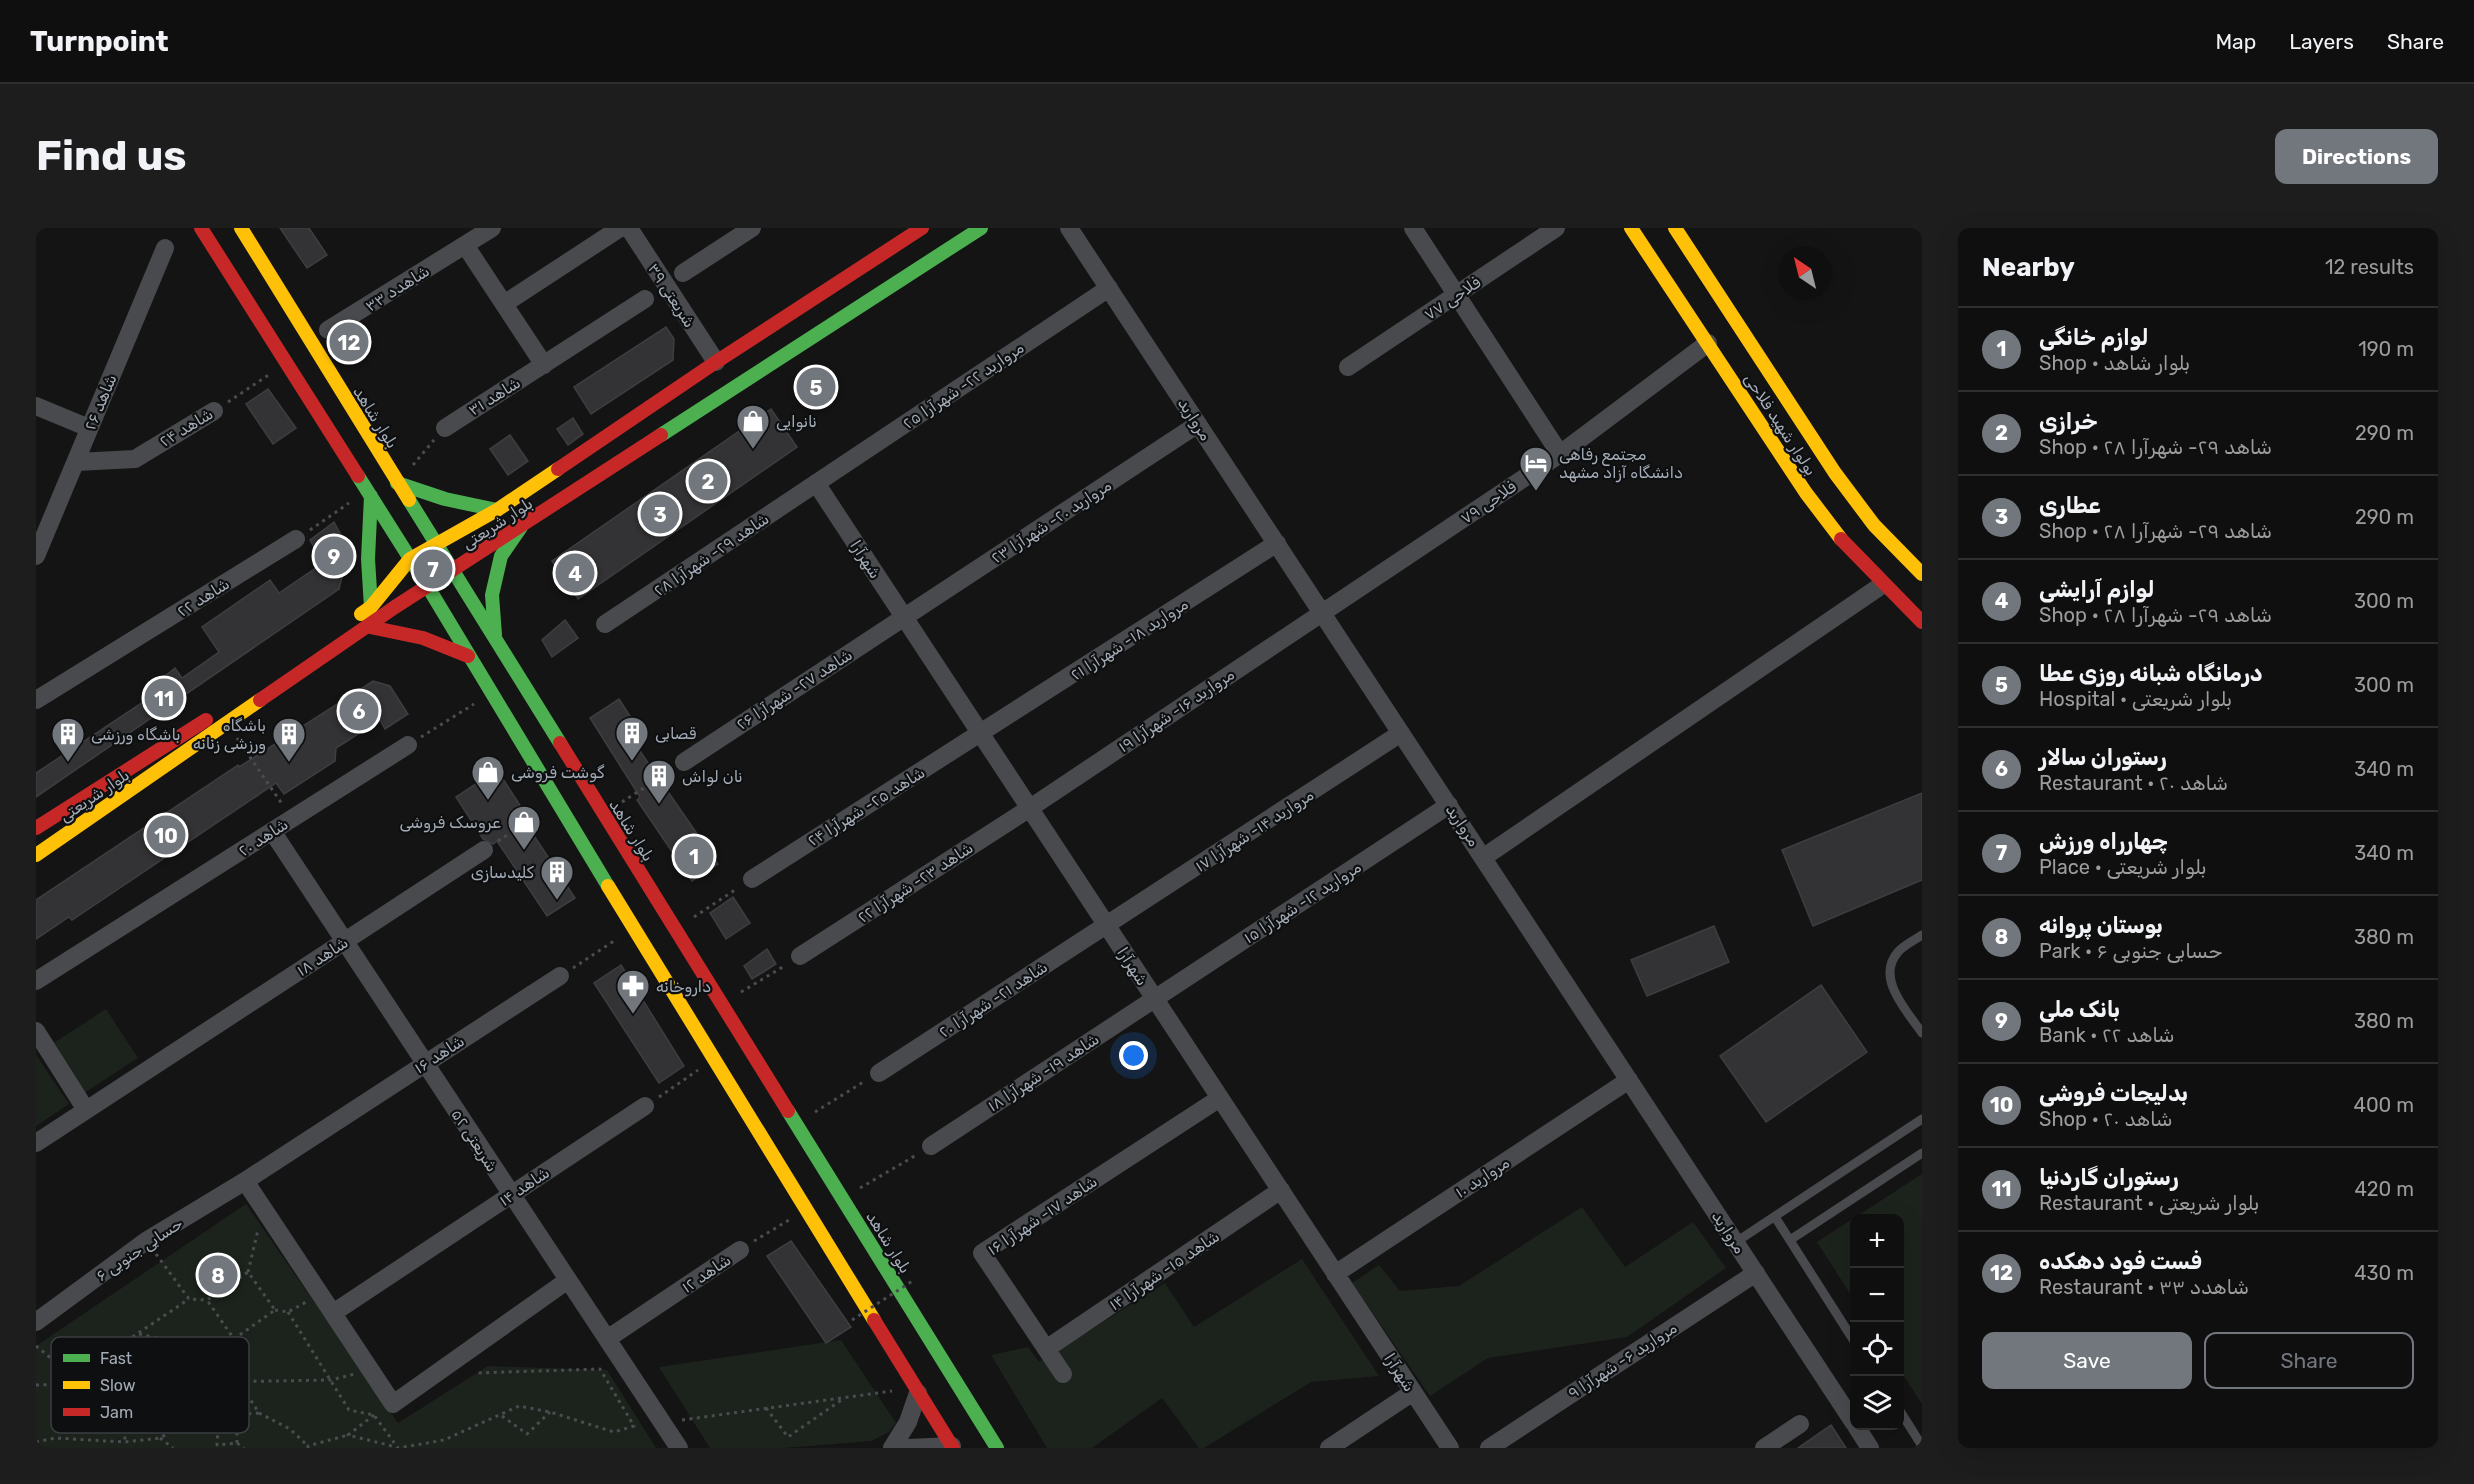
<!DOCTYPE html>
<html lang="en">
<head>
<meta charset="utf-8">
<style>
  :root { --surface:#0f0f0f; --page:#1d1d1d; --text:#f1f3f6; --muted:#9b9c9e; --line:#2f2f2f; --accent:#72777e }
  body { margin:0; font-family:Rubik,"Noto Sans Arabic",sans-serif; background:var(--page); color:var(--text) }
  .controls { position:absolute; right:18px; bottom:18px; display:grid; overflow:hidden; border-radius:12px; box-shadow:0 6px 24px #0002 }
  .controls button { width:54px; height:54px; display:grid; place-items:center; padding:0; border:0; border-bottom:2px solid var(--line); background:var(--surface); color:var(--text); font:30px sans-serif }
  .compass { position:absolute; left:1742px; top:18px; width:54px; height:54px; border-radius:50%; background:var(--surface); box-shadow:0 6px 24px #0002; rotate:325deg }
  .you { position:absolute; left:1098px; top:828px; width:21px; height:21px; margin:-15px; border:4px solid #fff; border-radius:50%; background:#1a73e8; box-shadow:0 0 0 9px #1a73e833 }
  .badge { display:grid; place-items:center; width:39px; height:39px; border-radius:50%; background:var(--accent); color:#fff; font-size:20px; font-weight:700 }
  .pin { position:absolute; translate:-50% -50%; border:3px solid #fff; box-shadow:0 2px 6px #0006 }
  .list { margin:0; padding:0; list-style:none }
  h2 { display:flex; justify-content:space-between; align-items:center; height:78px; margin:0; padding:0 24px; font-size:26px }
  h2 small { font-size:20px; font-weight:400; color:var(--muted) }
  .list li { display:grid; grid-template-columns:39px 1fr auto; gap:18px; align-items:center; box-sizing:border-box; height:84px; padding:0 24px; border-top:2px solid var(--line) }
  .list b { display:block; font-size:22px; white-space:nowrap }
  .list p { margin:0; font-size:20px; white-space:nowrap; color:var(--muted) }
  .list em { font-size:20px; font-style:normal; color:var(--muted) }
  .actions { display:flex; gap:12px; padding:18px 24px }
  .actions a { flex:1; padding:14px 0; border:2px solid var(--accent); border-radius:12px; text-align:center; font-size:21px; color:var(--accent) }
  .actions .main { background:var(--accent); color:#fff }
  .icon { flex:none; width:33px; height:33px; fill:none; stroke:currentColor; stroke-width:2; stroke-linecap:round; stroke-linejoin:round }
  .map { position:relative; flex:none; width:1886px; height:1220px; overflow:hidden; border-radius:12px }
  header { display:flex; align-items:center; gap:36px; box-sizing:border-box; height:84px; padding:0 30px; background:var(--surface); border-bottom:2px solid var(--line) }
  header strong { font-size:28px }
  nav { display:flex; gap:33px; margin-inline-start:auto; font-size:21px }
  .intro { display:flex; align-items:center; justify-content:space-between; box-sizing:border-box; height:144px; padding:0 36px }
  h1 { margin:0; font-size:42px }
  .button { padding:15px 27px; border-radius:12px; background:var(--accent); color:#fff; font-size:21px; font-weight:700 }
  main { display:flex; gap:36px; padding:0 36px }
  aside { flex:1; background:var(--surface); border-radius:12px; box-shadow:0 6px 24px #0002 }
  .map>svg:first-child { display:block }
</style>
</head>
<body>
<header>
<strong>Turnpoint</strong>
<nav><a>Map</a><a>Layers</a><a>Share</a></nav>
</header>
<div class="intro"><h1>Find us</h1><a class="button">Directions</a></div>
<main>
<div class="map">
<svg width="1886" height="1220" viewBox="0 0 1886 1220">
  <rect width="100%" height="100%" fill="#141414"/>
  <!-- green -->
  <path fill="#1c231c" d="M70,781l32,49 -54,35 -32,-49z
    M0,827l33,49 -33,22z
    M1886,946v230l-22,-34v-152h-46v82l-37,-58z
    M210,976l152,219 90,-57 119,4 49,78h-620v-102z
    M1546,979l43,60 68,-45 33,46 -99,69 -139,21 -58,38 -78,-113 27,-18 21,26 59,-5z
    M1266,1031l77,117 -68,6 -107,66h-5l-37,-50 -70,50h-45l-56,-93 37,-8 11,15 126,-79 29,44z
    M805,1112l55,83 -7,9 -18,9 -87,7h-74l-51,-81z"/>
  <!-- building -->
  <path fill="#333335" stroke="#3d3e41" stroke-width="1.5" d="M244,0h29l18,27 -20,13z
    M630,99l8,12 -1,21 -82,54 -17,-27z
    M232,161l28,39 -23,16 -27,-40z
    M735,181l26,38 -219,152 -26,-38z
    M537,190l10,16 -15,11 -11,-16z
    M474,207l18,26 -20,14 -18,-26z
    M298,294l15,28 -10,39 -303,208v-24l133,-88 -5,-8 11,-9 7,10 37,-26 -17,-25 68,-47 9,13 44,-30 -13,-23z
    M529,392l13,18 -26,19 -10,-17z
    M337,453l17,5 18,28 -23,15 -5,-9 -44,28 -1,13 -51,33 -8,-11 -204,137 -3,-3 -33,22v-39l202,-135 1,2z
    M583,471l23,36 -9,6 85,123 -26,17 -55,-81 3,-3 -50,-79z
    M461,542l32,49 -4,3 50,76 -28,18 -50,-75 -4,3 -10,-5 -27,-42z
    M1886,565v87l-109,46 -31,-76z
    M697,669l17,26 -24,16 -16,-26z
    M1678,698l15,36 -82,34 -16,-36z
    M731,721l9,15 -24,15 -8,-13z
    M585,737l63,101 -25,17 -65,-100z
    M1785,757l46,67 -101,70 -46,-66z
    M755,1013l60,86 -25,16 -59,-87z
    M1795,1197l15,23h-48z"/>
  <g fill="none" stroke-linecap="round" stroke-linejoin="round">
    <!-- path -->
    <path stroke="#4a4c4f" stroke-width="3" stroke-dasharray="3 4.5" stroke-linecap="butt" d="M192,174l42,-28
      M377,237l21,-25
      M274,302l39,-27
      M385,509l53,-33
      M201,510l45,66
      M586,574l48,-31
      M462,613l42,-27
      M658,689l44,-29
      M537,740l44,-29
      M705,764l45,-27
      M623,869l39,-27
      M779,884l50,-31
      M824,960l58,-34
      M718,1013l35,-21
      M120,1026l33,45 18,1 41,-28 27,38 -41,29 -27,-39
      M212,1044l10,-42
      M239,1082l13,2 18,-10
      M252,1084l61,98 25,5 24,33 46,-8 75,-34 31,6 64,20 20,-6 -34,-57 -125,4
      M103,1106l91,20
      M0,1118l38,31
      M28,1155l125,-84
      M87,1156l2,58
      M0,1157l295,-5 24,-6
      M730,1180l22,29 55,-38
      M223,1185l31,16 18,17
      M338,1187l-26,20 48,12
      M466,1188l25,18 23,-22
      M160,1190l63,-5 -20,-31 -9,-28 4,-15
      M646,1192l210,-29
      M124,1210l13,10
      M0,1214l19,-4 70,4 35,-4 34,-20 24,11
      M201,1215v-12l-19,-2 -1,16 20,-2 7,5
      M272,1220v-2l40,-11"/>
    <!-- lane -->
    <path stroke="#484a4d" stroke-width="9" d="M1886,707c-7,5 -18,10 -24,17 -23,26 9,59 24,81
      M1739,989l79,124
      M1754,1012l132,-87
      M1700,1014l186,-123
      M1864,1183l22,35"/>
    <!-- street -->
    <path stroke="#484a4d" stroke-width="18" d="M593,0l87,134
      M1033,0l785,1195
      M1377,0l147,226
      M429,17l79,120
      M647,45l69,-45
      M468,76l116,-76
      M292,102l164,-102
      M1312,139l208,-139
      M0,178l53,22
      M409,200l200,-129
      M40,234l59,-3 79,-48
      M780,255l634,965
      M0,328l129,-308
      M569,396l504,-336
      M0,472l260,-161
      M648,534l514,-338
      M236,603l407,617
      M1448,629l398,-272
      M716,651l525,-336
      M764,728l230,-148 530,-354 148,-111
      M0,753l372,-236
      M0,803l50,79
      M843,845l522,-340
      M0,915l448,-293
      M895,918l518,-341
      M209,953l148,223 175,-124
      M1299,1046l294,-194
      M297,1085l312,-207
      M0,1094l110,-81 99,-60 315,-205
      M571,1111l133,-89
      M1010,1121l235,-159
      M1027,1146l-81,-121 238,-155
      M1820,1198l14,22
      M856,1220l16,-26 10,-29
      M872,1220l44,-2
      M1293,1220l84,-56
      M1453,1220l267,-175
      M1728,1220l36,-24"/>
    <!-- fast -->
    <path stroke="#4caf50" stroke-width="14" d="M625,207l320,-207
      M322,248l70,111 180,299
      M361,255l48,16 52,11
      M335,268l-3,63 3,48
      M373,272l151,243
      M459,407l-3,-40 9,-39 20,-29
      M752,883l209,337"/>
    <!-- slow -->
    <path stroke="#ffc107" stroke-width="14" d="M205,0l168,272
      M1595,0l175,265 35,46
      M1639,0l160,245 39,52 48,49
      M325,386l10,-7 39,-48 87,-49 61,-41
      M0,627l224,-155
      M572,658l266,434"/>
    <!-- jam -->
    <path stroke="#c62828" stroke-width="14" d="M165,0l157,248
      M522,241l158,-107 206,-134
      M1805,311l81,83
      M334,399l53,11 45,18
      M224,472l135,-93 266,-172
      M524,515l228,368
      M0,600l170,-108
      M838,1092l79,128"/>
    <!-- path-bridge -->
    <path stroke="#4a4c4f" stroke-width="3" stroke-dasharray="3 4.5" stroke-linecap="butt" d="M816,1092l62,-40"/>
  </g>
  <!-- icons -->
  <defs>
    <g id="shop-pin" transform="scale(1.725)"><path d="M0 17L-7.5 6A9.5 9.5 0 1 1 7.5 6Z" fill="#72777e" stroke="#0e0f10"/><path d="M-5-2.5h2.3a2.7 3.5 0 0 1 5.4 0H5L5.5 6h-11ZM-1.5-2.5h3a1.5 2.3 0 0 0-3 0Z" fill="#fff"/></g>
    <g id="hotel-pin" transform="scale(1.725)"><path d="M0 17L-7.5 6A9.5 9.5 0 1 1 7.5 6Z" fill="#72777e" stroke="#0e0f10"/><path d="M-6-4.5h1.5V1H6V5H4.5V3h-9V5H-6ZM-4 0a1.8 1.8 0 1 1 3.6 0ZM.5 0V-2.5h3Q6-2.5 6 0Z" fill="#fff"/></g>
    <g id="building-pin" transform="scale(1.725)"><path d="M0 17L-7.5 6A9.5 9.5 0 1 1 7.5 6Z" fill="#72777e" stroke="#0e0f10"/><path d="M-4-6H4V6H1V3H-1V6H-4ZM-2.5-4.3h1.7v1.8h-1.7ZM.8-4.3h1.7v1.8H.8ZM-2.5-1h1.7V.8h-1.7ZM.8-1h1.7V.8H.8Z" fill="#fff"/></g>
    <g id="pharmacy-pin" transform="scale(1.725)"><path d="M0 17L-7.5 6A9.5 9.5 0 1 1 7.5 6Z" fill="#72777e" stroke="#0e0f10"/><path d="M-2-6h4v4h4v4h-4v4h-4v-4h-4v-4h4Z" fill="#fff"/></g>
  </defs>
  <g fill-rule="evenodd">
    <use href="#shop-pin" x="717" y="193"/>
    <use href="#hotel-pin" x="1500" y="235"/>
    <use href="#building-pin" x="596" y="505"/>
    <use href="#building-pin" x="32" y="506"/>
    <use href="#building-pin" x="253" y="506"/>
    <use href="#shop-pin" x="452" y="544"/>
    <use href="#building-pin" x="623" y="548"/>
    <use href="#shop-pin" x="488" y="594"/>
    <use href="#building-pin" x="521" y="644"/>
    <use href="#pharmacy-pin" x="597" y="758"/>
  </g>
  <g text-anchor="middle" stroke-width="4.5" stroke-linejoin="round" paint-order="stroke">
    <!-- street labels -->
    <g font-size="16" fill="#a4acb7" stroke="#0e0f10">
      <text transform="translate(361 60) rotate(-32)" y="6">شاهدد ۳۳</text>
      <text transform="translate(636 67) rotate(57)" y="6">شریعتی ۳۹</text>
      <text transform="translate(1416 70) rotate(-34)" y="6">فلاحی ۷۷</text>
      <text transform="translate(927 157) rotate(-34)" y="6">مروارید ۲۲- شهرآرا ۲۵</text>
      <text transform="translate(458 168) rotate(-32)" y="6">شاهد ۳۱</text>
      <text transform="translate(64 174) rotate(-67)" y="6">شاهد ۲۶</text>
      <text transform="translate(340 189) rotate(58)" y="6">بلوار شاهد</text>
      <text transform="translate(1159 191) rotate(57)" y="6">مروارید</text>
      <text transform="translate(1745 196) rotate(57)" y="6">بولوار شهید فلاحی</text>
      <text transform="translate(150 199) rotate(-31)" y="6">شاهد ۲۴</text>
      <text transform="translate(1452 274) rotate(-34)" y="6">فلاحی ۷۹</text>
      <text transform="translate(1015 293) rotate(-33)" y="6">مروارید ۲۰- شهرآرا ۲۳</text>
      <text transform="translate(461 295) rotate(-33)" y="6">بلوار شریعتی</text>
      <text transform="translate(675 326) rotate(-34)" y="6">شاهد ۲۹- شهرآرا ۲۸</text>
      <text transform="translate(830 331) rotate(57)" y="6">شهرآرا</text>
      <text transform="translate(167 369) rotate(-32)" y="6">شاهد ۲۲</text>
      <text transform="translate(1093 411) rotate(-33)" y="6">مروارید ۱۸- شهرآرا ۲۱</text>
      <text transform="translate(758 461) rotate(-33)" y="6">شاهد ۲۷- شهرآرا ۲۶</text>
      <text transform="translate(1140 482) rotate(-34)" y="6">مروارید ۱۶- شهرآرا ۱۹</text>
      <text transform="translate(58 567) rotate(-34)" y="6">بلوار شریعتی</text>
      <text transform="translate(830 578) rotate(-32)" y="6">شاهد ۲۵- شهرآرا ۲۴</text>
      <text transform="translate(1427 597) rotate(56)" y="6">مروارید</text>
      <text transform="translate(596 602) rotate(58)" y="6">بلوار شاهد</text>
      <text transform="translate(1218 602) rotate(-33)" y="6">مروارید ۱۴- شهرآرا ۱۷</text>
      <text transform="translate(227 609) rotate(-33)" y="6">شاهد ۲۰</text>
      <text transform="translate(879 654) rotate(-33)" y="6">شاهد ۲۳- شهرآرا ۲۲</text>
      <text transform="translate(1266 674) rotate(-33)" y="6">مروارید ۱۲- شهرآرا ۱۵</text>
      <text transform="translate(286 728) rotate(-33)" y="6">شاهد ۱۸</text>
      <text transform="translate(1097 738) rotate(57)" y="6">شهرآرا</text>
      <text transform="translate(957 771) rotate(-33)" y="6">شاهد ۲۱- شهرآرا ۲۰</text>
      <text transform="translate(403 826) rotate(-33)" y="6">شاهد ۱۶</text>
      <text transform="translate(1007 844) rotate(-33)" y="6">شاهد ۱۹- شهرآرا ۱۸</text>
      <text transform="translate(439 912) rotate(57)" y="6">شریعتی ۵۲</text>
      <text transform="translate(1446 949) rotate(-33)" y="6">مروارید ۱۰</text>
      <text transform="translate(488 958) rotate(-34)" y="6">شاهد ۱۴</text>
      <text transform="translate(1006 987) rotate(-34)" y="6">شاهد ۱۷- شهرآرا ۱۶</text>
      <text transform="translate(1693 1004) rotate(57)" y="6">مروارید</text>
      <text transform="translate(853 1014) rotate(58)" y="6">بلوار شاهد</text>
      <text transform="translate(103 1021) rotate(-34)" y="6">حسابی جنوبی ۶</text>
      <text transform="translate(1128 1042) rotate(-34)" y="6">شاهد ۱۵- شهرآرا ۱۴</text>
      <text transform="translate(670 1045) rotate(-34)" y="6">شاهد ۱۲</text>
      <text transform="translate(1586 1132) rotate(-33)" y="6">مروارید ۶- شهرآرا ۹</text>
      <text transform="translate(1364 1144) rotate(57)" y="6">شهرآرا</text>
    </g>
    <!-- poi labels -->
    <g font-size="16" fill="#a4acb7" stroke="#0e0f10" text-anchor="start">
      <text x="740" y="199">نانوایی</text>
      <text x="1523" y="232">مجتمع رفاهی<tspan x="1523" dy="18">دانشگاه آزاد مشهد</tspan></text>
      <text x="230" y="503" text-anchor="end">باشگاه<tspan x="230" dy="18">ورزشی زنانه</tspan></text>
      <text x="619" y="511">قصابی</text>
      <text x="55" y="512">باشگاه ورزشی</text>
      <text x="475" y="550">گوشت فروشی</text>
      <text x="646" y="554">نان لواش</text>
      <text x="465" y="600" text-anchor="end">عروسک فروشی</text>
      <text x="498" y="650" text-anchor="end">کلیدسازی</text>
      <text x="620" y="764">داروخانه</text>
    </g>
  </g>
  <!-- legend -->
  <rect x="15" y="1109" width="198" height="96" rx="9" fill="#0e0f10" stroke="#3b3e42" stroke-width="1.5"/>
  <rect x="27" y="1126" width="27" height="8" fill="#4caf50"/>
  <rect x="27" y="1153" width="27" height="8" fill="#ffc107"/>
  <rect x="27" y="1180" width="27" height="8" fill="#c62828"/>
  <g font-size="16" fill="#a4acb7">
    <text x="64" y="1136">Fast</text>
    <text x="64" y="1163">Slow</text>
    <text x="64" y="1190">Jam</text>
  </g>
</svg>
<div class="controls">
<button>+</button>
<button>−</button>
<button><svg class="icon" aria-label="locate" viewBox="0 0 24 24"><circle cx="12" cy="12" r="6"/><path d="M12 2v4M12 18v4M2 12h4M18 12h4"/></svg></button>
<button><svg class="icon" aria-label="layers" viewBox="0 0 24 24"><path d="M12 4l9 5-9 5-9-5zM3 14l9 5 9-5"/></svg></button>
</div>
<svg class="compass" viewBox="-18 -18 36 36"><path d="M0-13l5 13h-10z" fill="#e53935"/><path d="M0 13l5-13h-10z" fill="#9b9c9e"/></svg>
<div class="you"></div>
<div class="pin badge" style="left:658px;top:628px">1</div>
<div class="pin badge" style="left:672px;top:253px">2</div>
<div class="pin badge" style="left:624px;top:286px">3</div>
<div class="pin badge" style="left:539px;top:345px">4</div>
<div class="pin badge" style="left:780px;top:159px">5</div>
<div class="pin badge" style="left:323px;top:483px">6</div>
<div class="pin badge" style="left:397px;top:341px">7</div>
<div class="pin badge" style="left:182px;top:1047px">8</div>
<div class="pin badge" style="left:298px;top:328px">9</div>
<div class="pin badge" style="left:130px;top:607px">10</div>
<div class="pin badge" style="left:128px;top:470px">11</div>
<div class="pin badge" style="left:313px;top:114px">12</div>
</div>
<aside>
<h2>Nearby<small>12 results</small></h2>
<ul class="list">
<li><span class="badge">1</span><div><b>لوازم خانگی</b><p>Shop · بلوار شاهد</p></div><em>190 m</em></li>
<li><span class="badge">2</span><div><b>خرازی</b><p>Shop · شاهد ۲۹- شهرآرا ۲۸</p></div><em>290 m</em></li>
<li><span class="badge">3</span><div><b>عطاری</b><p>Shop · شاهد ۲۹- شهرآرا ۲۸</p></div><em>290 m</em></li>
<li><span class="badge">4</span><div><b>لوازم آرایشی</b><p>Shop · شاهد ۲۹- شهرآرا ۲۸</p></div><em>300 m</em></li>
<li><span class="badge">5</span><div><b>درمانگاه شبانه روزی عطا</b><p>Hospital · بلوار شریعتی</p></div><em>300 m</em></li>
<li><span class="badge">6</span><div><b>رستوران سالار</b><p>Restaurant · شاهد ۲۰</p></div><em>340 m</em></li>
<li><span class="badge">7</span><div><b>چهارراه ورزش</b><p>Place · بلوار شریعتی</p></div><em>340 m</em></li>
<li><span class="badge">8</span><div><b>بوستان پروانه</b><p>Park · حسابی جنوبی ۶</p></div><em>380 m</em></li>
<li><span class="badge">9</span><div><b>بانک ملی</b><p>Bank · شاهد ۲۲</p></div><em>380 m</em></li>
<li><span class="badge">10</span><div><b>بدلیجات فروشی</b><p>Shop · شاهد ۲۰</p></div><em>400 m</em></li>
<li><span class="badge">11</span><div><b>رستوران گاردنیا</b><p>Restaurant · بلوار شریعتی</p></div><em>420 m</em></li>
<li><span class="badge">12</span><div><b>فست فود دهکده</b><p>Restaurant · شاهدد ۳۳</p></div><em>430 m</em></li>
</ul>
<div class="actions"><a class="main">Save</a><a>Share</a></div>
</aside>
</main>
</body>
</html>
